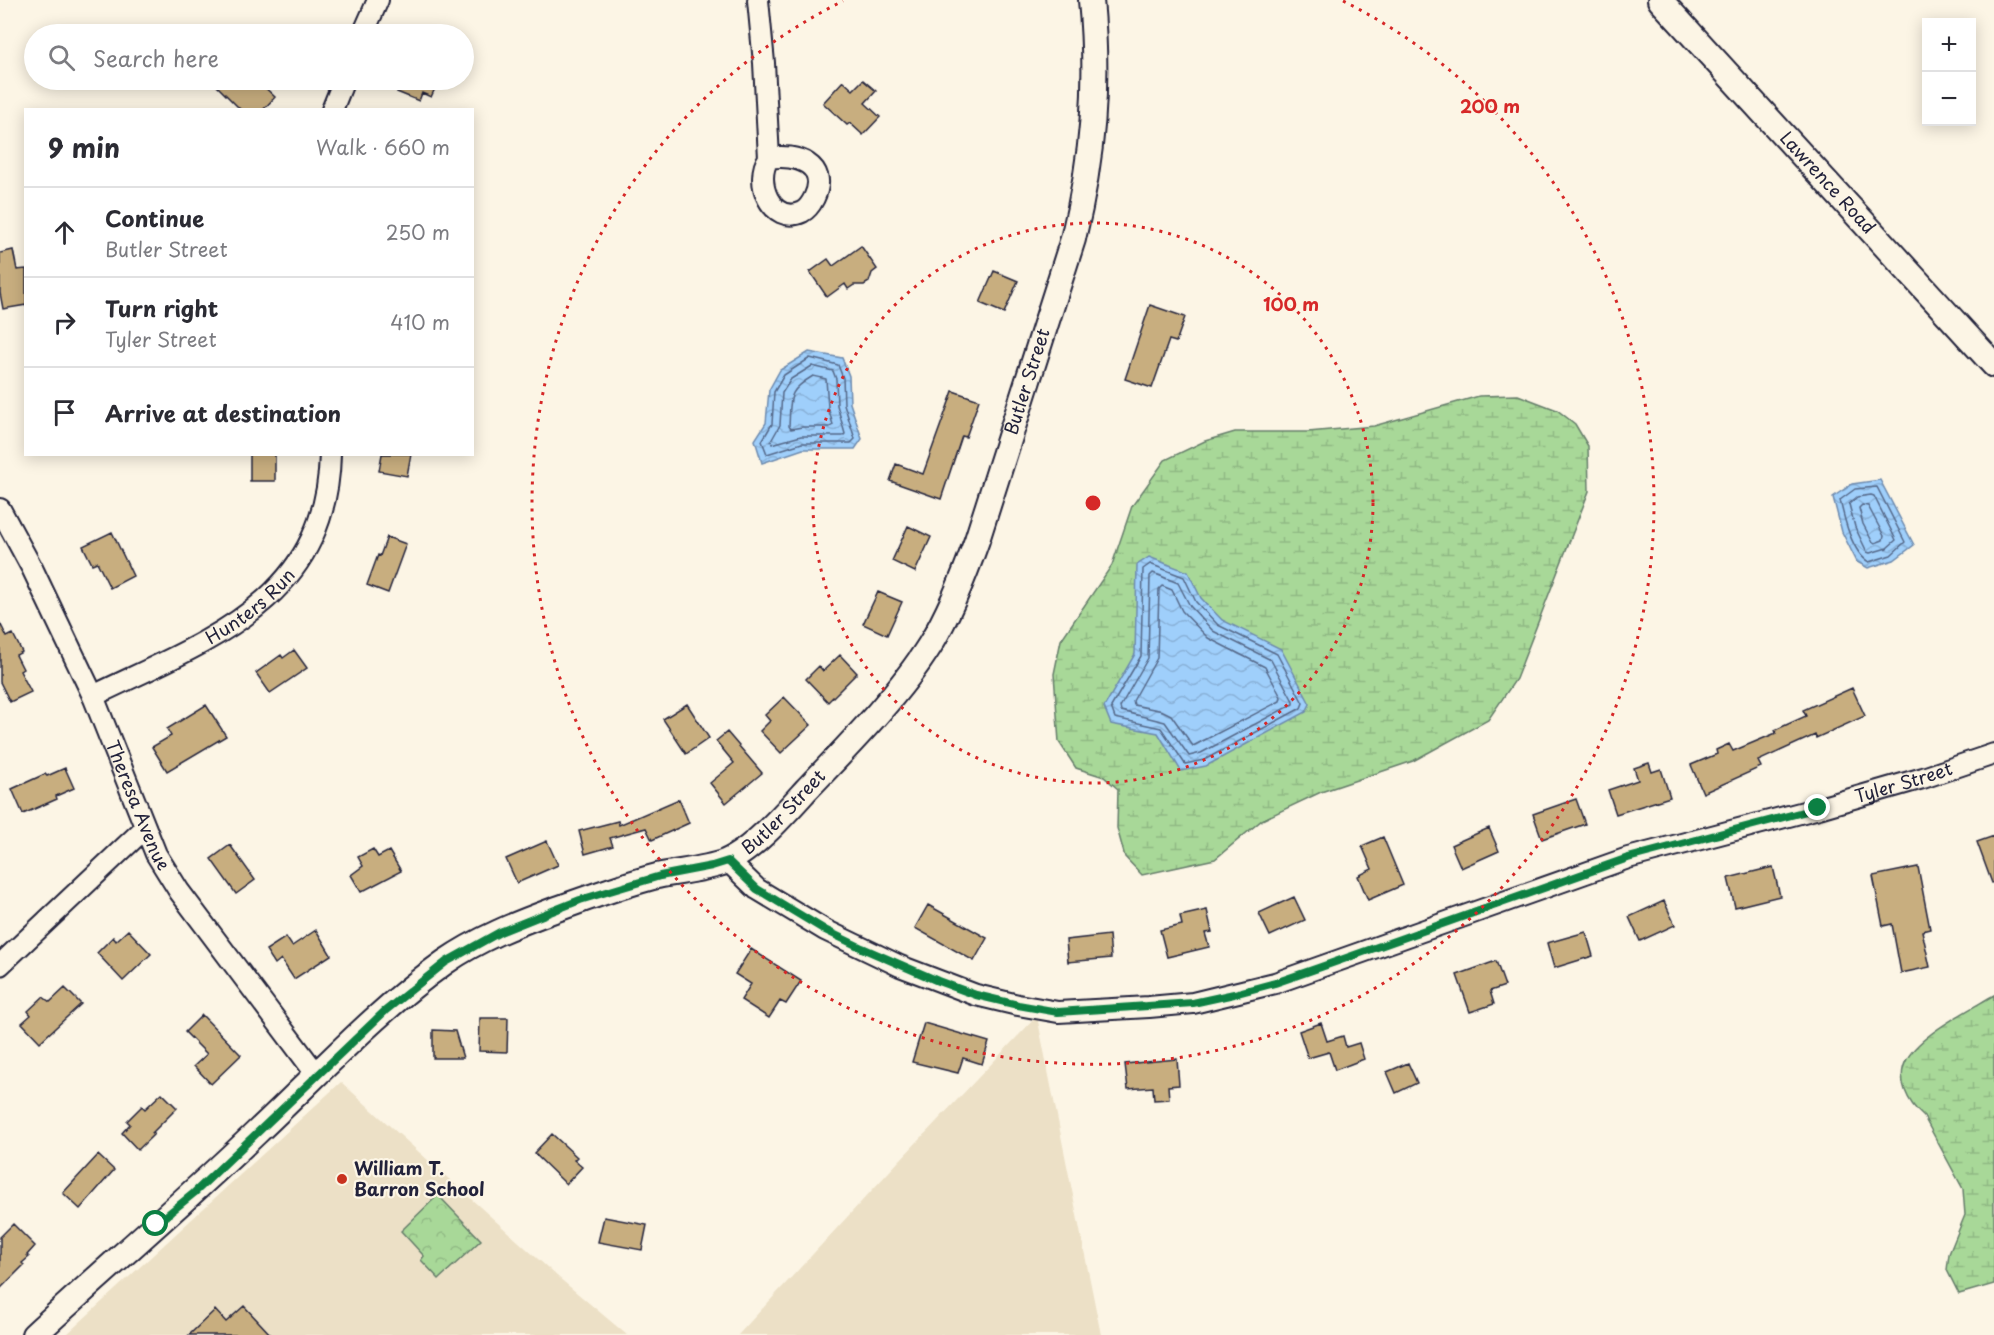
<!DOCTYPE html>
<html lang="en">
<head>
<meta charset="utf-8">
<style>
  :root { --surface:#fff; --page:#f7f7f7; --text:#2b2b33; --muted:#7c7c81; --line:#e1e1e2 }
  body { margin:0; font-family:"Playpen Sans",sans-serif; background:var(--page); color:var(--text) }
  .controls { position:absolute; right:18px; top:18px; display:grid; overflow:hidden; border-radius:0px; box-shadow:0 3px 15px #0003 }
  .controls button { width:54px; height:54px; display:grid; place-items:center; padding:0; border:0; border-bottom:2px solid var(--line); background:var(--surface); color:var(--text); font:30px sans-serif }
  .stop { position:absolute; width:18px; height:18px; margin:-14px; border:4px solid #0b8043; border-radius:50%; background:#fff }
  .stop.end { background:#0b8043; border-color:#fff; box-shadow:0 2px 6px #0008 }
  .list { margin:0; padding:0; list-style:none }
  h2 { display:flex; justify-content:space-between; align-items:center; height:78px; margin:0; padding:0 24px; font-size:26px }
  h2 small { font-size:20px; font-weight:400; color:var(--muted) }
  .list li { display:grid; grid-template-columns:39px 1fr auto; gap:18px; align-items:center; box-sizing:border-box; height:90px; padding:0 24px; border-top:2px solid var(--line) }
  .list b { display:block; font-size:22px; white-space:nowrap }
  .list p { margin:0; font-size:20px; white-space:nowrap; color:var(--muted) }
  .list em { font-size:20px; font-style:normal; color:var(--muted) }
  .icon { flex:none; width:33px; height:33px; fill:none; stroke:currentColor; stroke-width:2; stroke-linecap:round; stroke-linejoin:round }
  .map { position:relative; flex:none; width:1994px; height:1335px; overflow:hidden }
  .search { position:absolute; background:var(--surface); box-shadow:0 3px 15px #0003; left:24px; top:24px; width:450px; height:66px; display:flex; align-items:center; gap:15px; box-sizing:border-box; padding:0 21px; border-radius:33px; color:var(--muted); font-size:22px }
  .panel { position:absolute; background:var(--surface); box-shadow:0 3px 15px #0003; left:24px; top:108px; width:450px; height:348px; border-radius:0px }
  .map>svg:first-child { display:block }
</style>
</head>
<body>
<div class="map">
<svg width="1994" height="1335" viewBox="0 0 1994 1335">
  <defs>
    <pattern id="forest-crowns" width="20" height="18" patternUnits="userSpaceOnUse" patternTransform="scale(1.5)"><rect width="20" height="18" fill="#a8d898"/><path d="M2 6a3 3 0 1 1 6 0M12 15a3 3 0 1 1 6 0" fill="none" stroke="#90b984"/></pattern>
    <pattern id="wetland-marsh" width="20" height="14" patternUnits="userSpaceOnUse" patternTransform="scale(1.5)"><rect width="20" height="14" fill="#a8d898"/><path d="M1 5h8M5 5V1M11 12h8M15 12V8" fill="none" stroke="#90b984"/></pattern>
    <pattern id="water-waves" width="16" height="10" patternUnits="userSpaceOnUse" patternTransform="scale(1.5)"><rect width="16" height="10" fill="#9fcffb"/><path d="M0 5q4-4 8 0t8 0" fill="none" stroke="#89b1d8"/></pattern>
  </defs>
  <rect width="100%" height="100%" fill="#fcf5e5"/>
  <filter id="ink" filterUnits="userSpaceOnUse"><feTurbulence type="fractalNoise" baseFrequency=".0167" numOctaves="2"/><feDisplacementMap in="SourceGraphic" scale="12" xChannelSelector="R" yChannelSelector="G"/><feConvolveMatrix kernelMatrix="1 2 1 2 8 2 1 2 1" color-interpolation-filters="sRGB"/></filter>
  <g filter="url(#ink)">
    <!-- built -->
    <path fill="#ece0c6" d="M1037,1016l64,319h-363l161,-174z
      M341,1082l217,195 69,58h-561z"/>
    <!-- forest -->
    <path fill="url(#forest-crowns)" stroke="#657d6a" stroke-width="1.5" d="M438,1195l43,45 -42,39 -18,-19 3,-4 -23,-25z"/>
    <!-- wetland -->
    <path fill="url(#wetland-marsh)" stroke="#657d6a" stroke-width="1.5" d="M1518,395l39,15 18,14 13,22 1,45 -73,188 -28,41 -75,41 -92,31 -59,28 -47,39 -73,16 -17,-18 -8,-29 1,-39 -14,-12 -28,-9 -17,-26 -5,-68 7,-34 51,-75 20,-59 33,-46 40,-19 30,-9h73l66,-6 105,-30z
      M1994,995v289l-35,10 -12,-24 2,-16 16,-39 -2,-26 -39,-72c-16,-14 -29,-38 -17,-58 14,-25 62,-49 87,-64z"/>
    <!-- water -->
    <path fill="url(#water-waves)" stroke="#6d8aae" stroke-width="1.5" d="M809,352l33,6 7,18 1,27 12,36 -7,10h-52l-41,14 -7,-23 11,-17 3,-33 11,-20z
      M1880,480l34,65 -20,15 -26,8 -11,-6 -15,-30 -9,-35 19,-13z
      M1149,557l39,15 13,26 21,22 59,29 29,55 -4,8 -100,54 -25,5 -23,-38 -47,-9 -7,-17 31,-53 2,-89z"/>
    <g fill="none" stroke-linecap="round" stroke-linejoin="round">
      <!-- shore -->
      <path stroke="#546788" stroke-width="1.5" d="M810,358l28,7 5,13 1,26 11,35 -4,4h-49l-35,11 -5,-13 10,-17 2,-32 10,-17z
        M812,366l21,5 3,8 1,26 8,29 -2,2h-42l-29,8 -1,-3 9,-16 2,-32 9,-14z
        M813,376l13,3 2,28 5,18 -3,2h-28l-11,2 -2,-3c2,-28 -3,-34 24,-50z
        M1877,487l28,55 -14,13 -22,7c-17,-9 -25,-44 -29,-62l15,-11z
        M1871,495l3,1 22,44 -9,8 -17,5 -3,-1 -12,-25 -6,-23 8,-7z
        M1862,505l6,1 16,30 -1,4 -8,3 -3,-2 -9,-17 -4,-16z
        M1150,564l34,13 12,25 22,23 59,29 26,49 -2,5 -97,52 -19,4 -24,-36 -46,-10 -4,-11 30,-51 2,-87z
        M1153,573l25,10 12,23 23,25 58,29 22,41v3l-92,49 -12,3 -24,-34 -44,-11 -1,-4 28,-49 2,-82z
        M1162,586l10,4 10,21 26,27 57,29 16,30 -1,4 -87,45 -22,-31 -8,-4 -29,-6 -1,-4 24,-43 2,-69z"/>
    </g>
    <!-- building -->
    <path fill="#c8ae7f" stroke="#22223b" stroke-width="1.5" d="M211,80h46l18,17 -12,13h-22z
      M390,80h49l-8,17 -9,-4 -3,8 -22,-9 4,-8z
      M863,80l13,11 -11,12 15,14 -17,18 -13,-12 -3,2 -24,-22 20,-22 10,9z
      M861,246l16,23 -5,4 -3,9 -5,3h-10l-6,4 -3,-5 -18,13 -17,-25 18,-13 5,7z
      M13,250l4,20 9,-1v36l-23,4 -3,-16v-40z
      M994,271l24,10 -14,32 -24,-10z
      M1150,305l35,12 -9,25 -7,-2 -17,48 -27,-9z
      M953,391l26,9 -13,37 -4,-1 -21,63 -51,-18 6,-17 27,10z
      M250,454h25v27h-25z
      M382,454h29l-4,22 -28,-5z
      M908,526l23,11 -16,35 -23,-11z
      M112,532l21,44 -23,12 -13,-26 -5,2 -9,-18z
      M387,537l19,7 -18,49 -21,-8 11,-30 2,1z
      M878,592l24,10 -15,33 -24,-11z
      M0,623l7,14 6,-3 9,18 -6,3 7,14 -3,2 11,21 -21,10 -10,-20z
      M294,650l13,18 -37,25 -14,-20 25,-18 2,3z
      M840,655l17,18 -29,29 -22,-23 13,-13 4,5z
      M1852,688l13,28 -49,22 -1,-3 -57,26 3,6 -58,26 -12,-28 26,-11 -1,-4 13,-6 4,7 43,-18 -1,-3 31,-14 -3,-6z
      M784,697l27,28 -30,28 -21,-22 10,-10 -5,-6z
      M687,704l22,34 -23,16 -23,-35z
      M206,705l20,31 -59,35 -15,-24 19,-11 -4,-7z
      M727,732l35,41 -36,30 -16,-20 24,-20 -18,-22z
      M1649,763l3,9 9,-3 9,28 -54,17 -8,-24 30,-10 -4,-12z
      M65,768l9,20 -18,8 1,3 -34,15 -11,-25 33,-15 2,2z
      M679,799l10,24 -37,17 -6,-12 -36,10 3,8 -28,8 -6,-23 39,-10 1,4z
      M1576,799l9,25 -43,15 -9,-25z
      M1489,828l10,23 -38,17 -10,-23z
      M1994,836v47h-2l-15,-41z
      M1383,837l20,48 -35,15 -10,-24 14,-7 -10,-23z
      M547,841l11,24 -41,18 -11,-24z
      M230,845l25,35 -19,14 -25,-35z
      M373,849l5,8 11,-6 12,20 -40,21 -10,-17 12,-9 -5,-9z
      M1773,867l7,29 -45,11 -7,-29z
      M1918,867l12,62 -8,2 8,36 -29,6 -9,-49 -9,2 -10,-50z
      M1294,897l11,23 -35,16 -11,-23z
      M1664,901l11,24 -35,16 -11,-24z
      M928,905l59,33 -13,23 -59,-33z
      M1207,910l5,22 -7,1 4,14 -42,10 -7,-27 22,-5 -2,-9z
      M128,930l23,24 -28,27 -26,-28 16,-16 3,4z
      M316,930l15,25 -37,24 -13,-20 -6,5 -9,-14 20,-13 6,9z
      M1586,932l7,24 -39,12 -7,-25z
      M1109,935l2,23 -43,4 -2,-22z
      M751,949l50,32 -15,23 -6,-3 -11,17 -28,-18 10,-16 -16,-10z
      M1496,961l9,25 -15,5 4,13 -24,8 -13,-37z
      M65,988l16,16 -41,38 -18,-19 9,-8 -3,-4 15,-14 7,5z
      M202,1015l39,40 -30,29 -17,-18 13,-12 -22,-22z
      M480,1018h28l-1,34 -28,-1z
      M924,1023l65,19 -7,22 -19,-6 -5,15 -46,-11z
      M1321,1023l6,18 16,-5 3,11 13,-4 5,16 -29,11 -6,-18 -21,6 -9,-27z
      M433,1030l22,1 8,27h-30z
      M1177,1059l2,26 -11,1 1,13 -15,1 -1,-13 -25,2 -3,-25z
      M1408,1063l9,20 -21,10 -9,-21z
      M162,1093l15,15 -25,25 2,1 -16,16 -16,-17 8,-9 -3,-3 15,-15 3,3z
      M552,1134l25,23 -3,3 8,7 -16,17 -32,-31z
      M98,1155l16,15 -34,39 -17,-16z
      M604,1217l43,8 -5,25 -44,-8z
      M13,1224l22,22 -8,9 2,2 -7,6 2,2 -24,24v-52z
      M244,1306l27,29h-82l26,-25 11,12z"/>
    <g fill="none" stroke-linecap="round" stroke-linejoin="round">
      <!-- minor casing -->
      <g stroke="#22223b" stroke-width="24">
        <g id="minor">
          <path d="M758,0l6,63 5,95c-16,22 2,68 33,54 6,-3 9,-8 12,-14 16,-33 -18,-45 -45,-40"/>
          <path d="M363,34l15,-34"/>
          <path d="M332,110l12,-30"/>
          <path id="s1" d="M0,509l32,59 61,128 63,158 23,37 138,184"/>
          <path id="s2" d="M93,696c113,-55 234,-94 237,-242"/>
          <path id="s3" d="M728,861l29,28 68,41 75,36 76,29 42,10 40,7 91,-5 44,-4 82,-20 353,-125 191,-50 104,-30 71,-24"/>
          <path d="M0,965l145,-137"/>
        </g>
      </g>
      <!-- tertiary casing -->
      <g stroke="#22223b" stroke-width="28">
        <g id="tertiary">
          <path id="s4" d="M1660,0l334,365"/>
          <path id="s5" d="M34,1335c74,-68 150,-133 222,-202 61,-57 120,-122 189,-171 33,-23 71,-38 109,-52 34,-12 68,-25 103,-34 22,-5 47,-6 68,-14 27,-11 61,-50 81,-72 42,-44 92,-94 124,-145 20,-33 34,-68 47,-105l96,-301c20,-82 26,-155 18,-239"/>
        </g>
      </g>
      <!-- minor -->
      <use href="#minor" stroke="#fcf5e5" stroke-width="20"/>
      <!-- tertiary -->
      <use href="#tertiary" stroke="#fcf5e5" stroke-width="24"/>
    </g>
  </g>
  <g fill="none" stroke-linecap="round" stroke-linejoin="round" filter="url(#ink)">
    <!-- route -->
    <path stroke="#0b8043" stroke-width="8" d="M156,1224l38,-31 191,-182 61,-49 54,-30 80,-32 80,-24 52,-10 16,-5 29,28 68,41 37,18 76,33 38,14 42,10 40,7 135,-9 41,-9 41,-11 46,-16 307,-109 190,-50"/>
  </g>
  <!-- distance rings -->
  <g fill="none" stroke="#d62828" stroke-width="3" stroke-dasharray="3 6">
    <circle cx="1093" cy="503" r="280"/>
    <path d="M1343 1A561 561 0 1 1 843 1"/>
  </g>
  <!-- markers -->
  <circle fill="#c8321e" stroke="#fcf5e5" stroke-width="2" cx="342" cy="1179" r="6"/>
  <g text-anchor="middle" stroke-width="4.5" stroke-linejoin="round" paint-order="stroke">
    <!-- street labels -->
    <g font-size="18" fill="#22223b" stroke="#fcf5e5">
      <text dy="6" stroke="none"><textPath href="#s4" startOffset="248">Lawrence Road</textPath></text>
      <text dy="6" stroke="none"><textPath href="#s5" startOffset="1436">Butler Street</textPath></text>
      <text dy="6" stroke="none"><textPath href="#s2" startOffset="182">Hunters Run</textPath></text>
      <text dy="6" stroke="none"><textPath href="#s3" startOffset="1248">Tyler Street</textPath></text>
      <text dy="6" stroke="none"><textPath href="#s1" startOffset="327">Theresa Avenue</textPath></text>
      <text dy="6" stroke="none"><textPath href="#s5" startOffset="932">Butler Street</textPath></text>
    </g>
    <!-- poi labels -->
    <g font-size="18" font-weight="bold" fill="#22223b" stroke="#fcf5e5" text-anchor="start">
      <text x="354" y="1175">William T.<tspan x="354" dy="21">Barron School</tspan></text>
    </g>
  </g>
  <circle cx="1093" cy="503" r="9" fill="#d62828" stroke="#fcf5e5" stroke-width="3"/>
  <g font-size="18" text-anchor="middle" font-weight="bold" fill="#d62828" stroke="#fcf5e5" stroke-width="4.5" stroke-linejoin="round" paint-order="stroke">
    <text x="1490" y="113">200 m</text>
    <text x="1291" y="311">100 m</text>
  </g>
</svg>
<div class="controls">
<button>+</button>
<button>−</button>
</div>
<div class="stop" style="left:156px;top:1224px"></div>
<div class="stop end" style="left:1818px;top:808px"></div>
<div class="search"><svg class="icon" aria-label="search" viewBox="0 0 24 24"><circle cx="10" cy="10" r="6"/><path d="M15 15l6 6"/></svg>Search here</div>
<section class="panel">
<h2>9 min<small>Walk · 660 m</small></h2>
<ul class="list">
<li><svg class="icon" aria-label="ahead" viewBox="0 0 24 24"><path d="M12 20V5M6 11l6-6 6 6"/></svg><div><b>Continue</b><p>Butler Street</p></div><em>250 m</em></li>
<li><svg class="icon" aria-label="right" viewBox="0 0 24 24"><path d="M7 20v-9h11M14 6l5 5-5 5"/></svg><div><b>Turn right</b><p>Tyler Street</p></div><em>410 m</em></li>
<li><svg class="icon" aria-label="arrive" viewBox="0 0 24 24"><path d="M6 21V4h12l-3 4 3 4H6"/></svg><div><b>Arrive at destination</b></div></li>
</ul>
</section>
</div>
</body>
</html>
